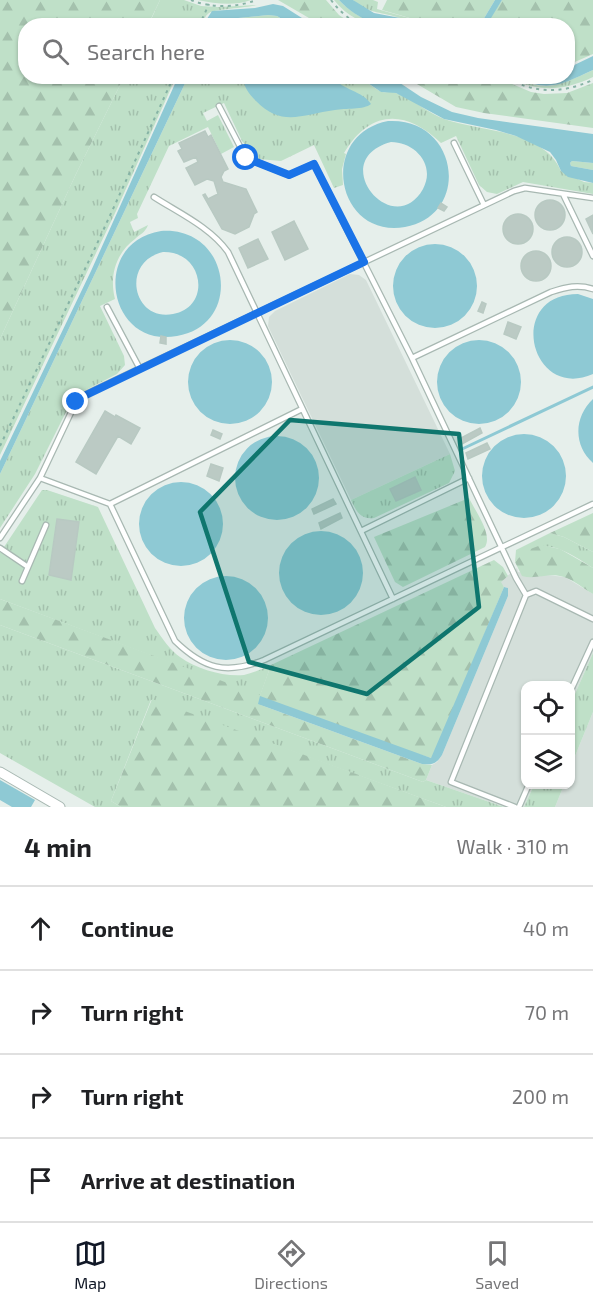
<!DOCTYPE html>
<html lang="en">
<head>
<meta charset="utf-8">
<style>
  :root { --surface:#fff; --page:#f6f6f6; --text:#202124; --muted:#757577; --line:#e0e0e0; --accent:#111827 }
  body { margin:0; font-family:"Exo 2",sans-serif; background:var(--page); color:var(--text) }
  .controls { position:absolute; right:18px; bottom:18px; display:grid; overflow:hidden; border-radius:12px; box-shadow:0 2px 4px #0004 }
  .controls button { width:54px; height:54px; display:grid; place-items:center; padding:0; border:0; border-bottom:2px solid var(--line); background:var(--surface); color:var(--text); font:30px sans-serif }
  .stop { position:absolute; width:18px; height:18px; margin:-14px; border:4px solid #1a73e8; border-radius:50%; background:#fff }
  .stop.end { background:#1a73e8; border-color:#fff; box-shadow:0 2px 6px #0008 }
  .list { margin:0; padding:0; list-style:none }
  h2 { display:flex; justify-content:space-between; align-items:center; height:78px; margin:0; padding:0 24px; font-size:26px }
  h2 small { font-size:20px; font-weight:400; color:var(--muted) }
  .list li { display:grid; grid-template-columns:39px 1fr auto; gap:18px; align-items:center; box-sizing:border-box; height:84px; padding:0 24px; border-top:2px solid var(--line) }
  .list b { display:block; font-size:22px; white-space:nowrap }
  .list em { font-size:20px; font-style:normal; color:var(--muted) }
  .icon { flex:none; width:33px; height:33px; fill:none; stroke:currentColor; stroke-width:2; stroke-linecap:round; stroke-linejoin:round }
  .map { position:relative; flex:none; width:593px; height:807px; overflow:hidden }
  .search { position:absolute; background:var(--surface); box-shadow:0 2px 4px #0004; left:18px; right:18px; top:18px; height:66px; display:flex; align-items:center; gap:15px; box-sizing:border-box; padding:0 21px; border-radius:24px; color:var(--muted); font-size:22px }
  .sheet { height:414px; background:var(--surface) }
  nav { display:flex; justify-content:space-around; align-items:center; box-sizing:border-box; height:84px; border-top:2px solid var(--line); background:var(--surface); font-size:16px; color:var(--muted) }
  nav a { display:grid; justify-items:center; gap:3px }
  nav .on { color:var(--accent) }
  .map>svg:first-child { display:block }
</style>
</head>
<body>
<div class="map">
<svg width="593" height="807" viewBox="0 0 593 807">
  <defs>
    <pattern id="grass-tufts" width="24" height="20" patternUnits="userSpaceOnUse" patternTransform="scale(1.5)"><rect width="24" height="20" fill="#bfe0c8"/><path d="M3 7l-1-3M5 7V3M7 7l1-3M15 17l-1-3M17 17v-4M19 17l1-3" fill="none" stroke="#a4c1ad"/></pattern>
    <pattern id="forest-firs" width="22" height="20" patternUnits="userSpaceOnUse" patternTransform="scale(1.5)"><rect width="22" height="20" fill="#bfe0c8"/><path d="M5 1l3.5 6h-7zM16 11l3.5 6h-7z" fill="#a4c1ad"/></pattern>
  </defs>
  <rect width="100%" height="100%" fill="#e6efeb"/>
  <!-- built -->
  <path fill="#d4dfda" d="M350,274l9,1 7,5 84,174 -99,46 -83,-174 1,-9 6,-6z
    M517,568l1,4 47,5 28,17v59l-22,50 -1,-17h-44v98l8,1 -10,22h-20l-78,-27 6,-15 5,-3 5,-7 66,-159v-8l-4,-1 -4,-5z
    M593,712v95h-38l9,-22 6,-1 1,-18z"/>
  <!-- grass -->
  <path fill="url(#grass-tufts)" d="M160,0h24l17,6 17,1 39,-2c-11,3 -42,4 -48,8 -4,3 -6,8 -8,12l-53,1z
    M198,0h53c-16,6 -35,4 -53,0z
    M334,0h5c12,13 27,21 44,25 -20,0 -36,-9 -49,-25z
    M353,0h20l5,2 -1,7 57,16c-14,0 -24,-4 -37,-8 -17,-5 -30,-4 -44,-17z
    M268,15l9,1 15,9 -80,1 6,-6z
    M593,70v7c-32,15 -55,15 -86,0 12,0 12,3 22,6 23,9 43,-4 64,-13z
    M124,77h52l-60,134 -116,244v-116l76,-165z
    M188,77h171c7,4 16,12 23,15 5,1 10,-1 14,1 17,5 31,20 48,26 37,13 99,10 117,52l23,11 9,1v11l-70,-12 -26,12 -10,-2 -8,-7 -23,-49 -15,7c-35,-34 -71,-34 -97,10l2,1 -4,15 1,16 -9,3 -20,-43 -33,16 -23,-2 -16,-18 -18,-38 -21,10 4,8 11,-6 16,32 -13,7 -13,-27 -39,19 -32,68 1,4 -8,4 4,10 14,-7c-3,8 -8,9 -13,14 -19,14 -26,37 -20,60l-15,7 24,50 1,9 -8,9 -43,22 -39,78 -35,54v-54z
    M572,161l21,2v7l-22,-4 -1,-3z
    M450,454l5,17 -6,12 -75,35c-13,2 -18,-7 -23,-18z
    M42,490h5l51,17 57,121c7,10 15,22 25,29 17,12 43,20 64,18 9,-2 18,-6 27,-10l-11,31 -260,-97v-46z
    M550,533l14,4 29,15v16c-28,-18 -51,-35 -78,-6l1,-12z
    M0,625l423,157 3,-2 78,27h-58l-295,-107 -40,101 10,6h-26l-95,-54z
    M593,653v59l-22,54v-63z
    M534,785h30l-9,22h-31z"/>
  <!-- forest -->
  <path fill="url(#forest-firs)" d="M0,0h160l-12,25 -122,1v50l98,1 -48,97 -76,165z
    M278,0h48l13,15 15,10h-33z
    M387,0h108l-12,20 2,5 17,-25h91v54l-25,11v-39l-134,-1 -52,-15z
    M405,77h91l35,15 13,2 23,-1 26,-10v45l-109,-15 -28,-6z
    M469,498c6,13 24,36 16,49l-82,40 -8,-5 -21,-45z
    M593,513v39l-29,-15 -14,-4z
    M541,545l19,4 33,19v26c-9,-5 -19,-14 -29,-17 -14,-5 -28,3 -42,-1l-7,-14 10,-11z
    M494,560l9,7 5,9 -7,6 3,5 -71,170 -2,1 -173,-54 164,60 10,1 -6,15 -3,2 -423,-157v-26l260,96 11,-30z
    M152,699l294,108h-325l-10,-6z"/>
  <!-- water -->
  <path fill="#8ec9d4" fill-rule="evenodd" d="M339,0h14l21,13 26,5 21,7c-35,1 -56,2 -82,-25z
    M495,0h7l-14,23 -5,1v-4z
    M273,4l10,2 30,19h-21l-15,-9 -9,-1 -50,5 -6,5h-9l9,-14 43,-3z
    M593,56v14c-29,13 -45,24 -76,7l51,-1v-8z
    M178,77h10l-188,397v-13l91,-190z
    M243,77h90c9,13 30,14 38,27 -7,6 -26,4 -36,6 -32,4 -53,18 -79,-9 -8,-8 -12,-14 -13,-24z
    M359,77h32l30,20 31,15 26,6 115,16v29l-21,-2 -2,2 1,3 22,4v13l-25,-6 -7,-6 -5,-11 -6,-8 -34,-16 -20,-6 -52,-11 -48,-26 -15,-1z
    M388,121c71,-4 84,94 17,106 -69,12 -88,-92 -17,-106zM391,142c24,0 45,23 32,47 -30,53 -98,-29 -32,-47z
    M161,231c70,-5 83,94 16,105 -70,13 -87,-94 -16,-105zM163,252c41,-1 49,55 10,62 -40,8 -53,-52 -10,-62z
    M393 286a42 42 0 1 1 84 0a42 42 0 1 1-84 0Z
    M578,294l15,5v75c-63,28 -88,-80 -15,-80z
    M437 382a42 42 0 1 1 84 0a42 42 0 1 1-84 0Z
    M188 382a42 42 0 1 1 84 0a42 42 0 1 1-84 0Z
    M593,399v64c-20,-18 -19,-46 0,-64z
    M482 476a42 42 0 1 1 84 0a42 42 0 1 1-84 0Z
    M235 478a42 42 0 1 1 84 0a42 42 0 1 1-84 0Z
    M139 524a42 42 0 1 1 84 0a42 42 0 1 1-84 0Z
    M279 573a42 42 0 1 1 84 0a42 42 0 1 1-84 0Z
    M184 618a42 42 0 1 1 84 0a42 42 0 1 1-84 0Z
    M504,587l4,1v8l-66,159c-6,9 -9,10 -20,9l-164,-60 2,-8 171,62z
    M0,780l35,20 -4,7h-19l-12,-7z"/>
  <g fill="none" stroke-linecap="round" stroke-linejoin="round">
    <!-- stream -->
    <path stroke="#8ec9d4" stroke-width="3" d="M460,450l133,-63"/>
  </g>
  <!-- building -->
  <path fill="#bbcac4" stroke="#b8c9c2" stroke-width="1.5" d="M205,131l3,6 3,-2 17,34 -4,2 -3,6 2,5 23,7 11,23 -3,2 -5,13 -14,7 -13,-5 -19,-34 2,-1 3,5 10,-5 -4,-13 -7,-2 -12,6 -9,-17 12,-6 -2,-5 -12,5 -6,-11 4,-2 -3,-6z
    M535 215a15 15 0 1 1 30 0a15 15 0 1 1-30 0Z
    M441,203l6,4 -3,4 -6,-3z
    M503 229a15 15 0 1 1 30 0a15 15 0 1 1-30 0Z
    M593,215v19l-7,-15z
    M294,221l14,28 -23,11 -13,-28z
    M552 252a15 15 0 1 1 30 0a15 15 0 1 1-30 0Z
    M258,239l10,20 -20,9 -9,-20z
    M521 266a15 15 0 1 1 30 0a15 15 0 1 1-30 0Z
    M482,302l4,2 -3,9 -5,-2z
    M508,322l13,5 -5,12 -12,-5z
    M161,336l5,1v7l-6,-1z
    M105,411l10,6 1,-2 24,13 -9,16 -13,-8 -22,38 -20,-12z
    M480,428l2,5 -20,11 -3,-5z
    M213,430l9,4 -2,5 -9,-4z
    M487,443l3,6 -22,10 -2,-6z
    M211,464l12,4 -4,13 -12,-5z
    M415,477l6,13 -25,11 -6,-12z
    M333,499l3,5 -22,10 -2,-5z
    M340,513l2,5 -21,11 -2,-6z
    M57,519l22,3 -8,58 -22,-5z"/>
  <g fill="none" stroke-linecap="round" stroke-linejoin="round">
    <!-- lane casing -->
    <g stroke="#a8b8b2" stroke-width="7">
      <path id="lane" d="M219,106l27,52 43,17 25,-11 98,194 104,220 10,17
        M454,143l30,62
        M563,194l30,62
        M154,197c25,16 56,30 74,55l165,347
        M107,307l33,62
        M412,358l139,-66c15,-5 27,-8 42,-3
        M40,478l70,26 65,137c29,28 51,34 89,19l329,-156
        M110,504l192,-95
        M361,531l108,-53
        M0,538l40,-60 36,-76 8,-7 430,-204 11,-3 68,10
        M0,548l28,19
        M22,581l24,-56
        M570,692l23,-50
        M515,807l-64,-25 75,-187 10,-4 57,28
        M519,807l10,-23"/>
    </g>
    <!-- street casing -->
    <g stroke="#a8b8b2" stroke-width="11">
      <path id="street" d="M0,772l60,35"/>
    </g>
    <!-- path -->
    <path stroke="#86b3a5" stroke-width="2" stroke-dasharray="3 4.5" stroke-linecap="butt" d="M191,0c19,8 46,8 65,0
      M331,0c9,12 19,21 34,26
      M199,26l10,-22
      M501,76c34,17 57,19 92,4
      M0,446l96,-200 78,-170"/>
    <!-- lane -->
    <use href="#lane" stroke="#fff" stroke-width="4.5"/>
    <!-- street -->
    <use href="#street" stroke="#fff" stroke-width="9"/>
  </g>
  <g fill="none" stroke-linecap="round" stroke-linejoin="round">
    <!-- route -->
    <path stroke="#1a73e8" stroke-width="8" d="M76,402l8,-6 280,-134 -50,-98 -25,11 -43,-17"/>
  </g>
  <!-- marked area -->
  <path fill="#0f766e" fill-opacity="0.2" stroke="#0f766e" stroke-width="4.5" stroke-linejoin="round" d="M290,420l169,14 20,173 -112,87 -118,-32 -49,-150z"/>
</svg>
<div class="controls">
<button><svg class="icon" aria-label="locate" viewBox="0 0 24 24"><circle cx="12" cy="12" r="6"/><path d="M12 2v4M12 18v4M2 12h4M18 12h4"/></svg></button>
<button><svg class="icon" aria-label="layers" viewBox="0 0 24 24"><path d="M12 4l9 5-9 5-9-5zM3 14l9 5 9-5"/></svg></button>
</div>
<div class="stop" style="left:246px;top:158px"></div>
<div class="stop end" style="left:76px;top:402px"></div>
<div class="search"><svg class="icon" aria-label="search" viewBox="0 0 24 24"><circle cx="10" cy="10" r="6"/><path d="M15 15l6 6"/></svg>Search here</div>
</div>
<section class="sheet">
<h2>4 min<small>Walk · 310 m</small></h2>
<ul class="list">
<li><svg class="icon" aria-label="ahead" viewBox="0 0 24 24"><path d="M12 20V5M6 11l6-6 6 6"/></svg><div><b>Continue</b></div><em>40 m</em></li>
<li><svg class="icon" aria-label="right" viewBox="0 0 24 24"><path d="M7 20v-9h11M14 6l5 5-5 5"/></svg><div><b>Turn right</b></div><em>70 m</em></li>
<li><svg class="icon" aria-label="right" viewBox="0 0 24 24"><path d="M7 20v-9h11M14 6l5 5-5 5"/></svg><div><b>Turn right</b></div><em>200 m</em></li>
<li><svg class="icon" aria-label="arrive" viewBox="0 0 24 24"><path d="M6 21V4h12l-3 4 3 4H6"/></svg><div><b>Arrive at destination</b></div></li>
</ul>
</section>
<nav>
<a class="on"><svg class="icon" aria-label="map" viewBox="0 0 24 24"><path d="M3 6l6-2 6 2 6-2v14l-6 2-6-2-6 2zM9 4v14M15 6v14"/></svg>Map</a>
<a><svg class="icon" aria-label="directions" viewBox="0 0 24 24"><path d="M12 3l9 9-9 9-9-9zM9 14v-3h6M13 9l2 2-2 2"/></svg>Directions</a>
<a><svg class="icon" aria-label="saved" viewBox="0 0 24 24"><path d="M7 4h10v16l-5-4-5 4z"/></svg>Saved</a>
</nav>
</body>
</html>
